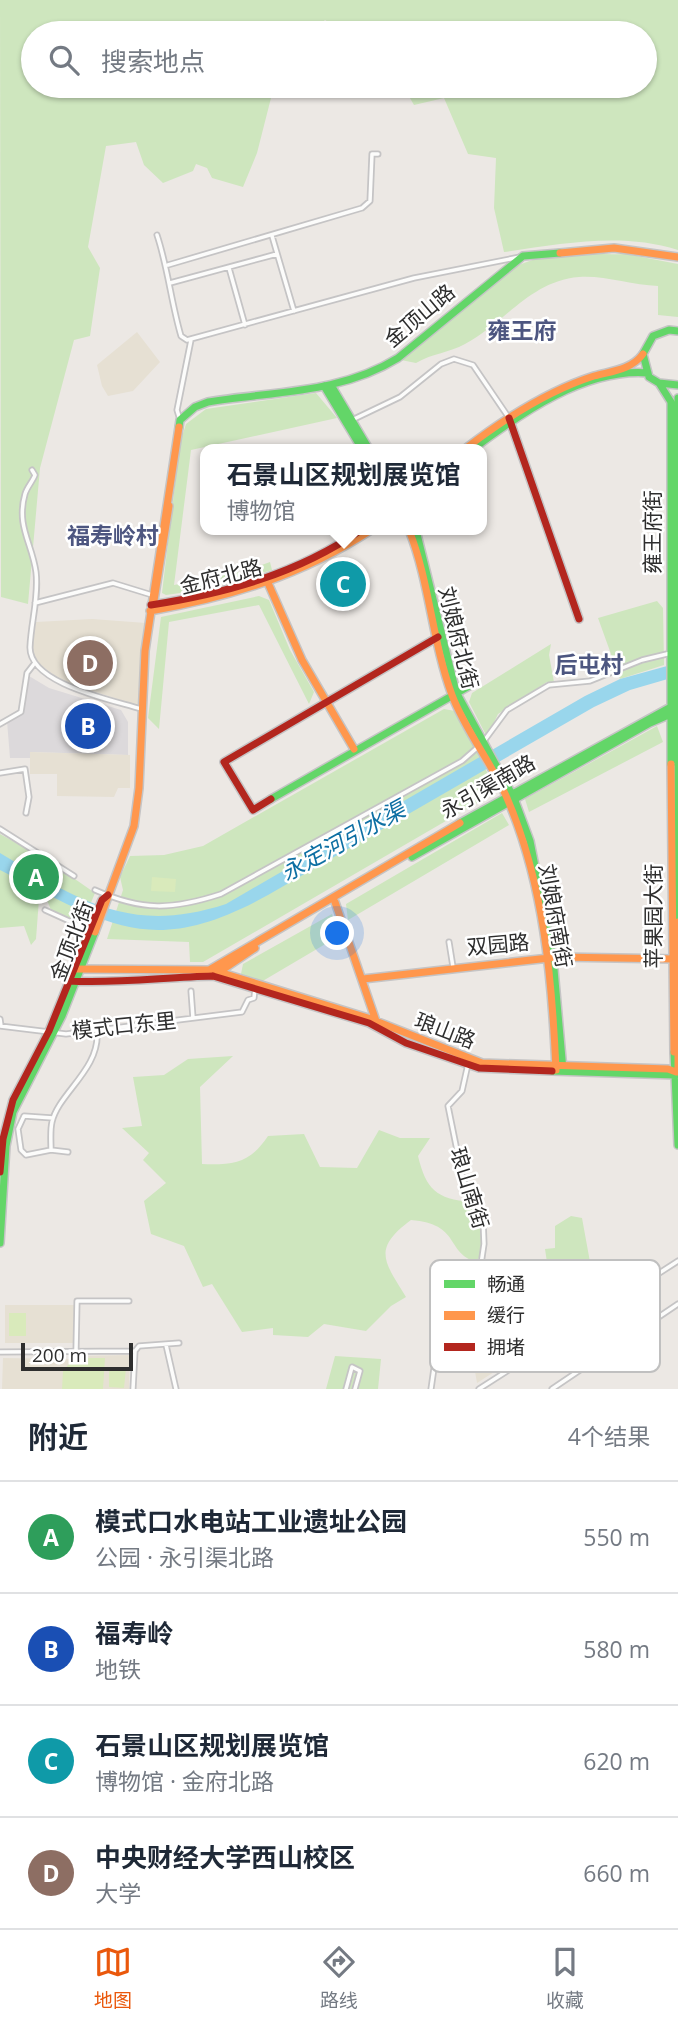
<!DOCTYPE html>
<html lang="zh">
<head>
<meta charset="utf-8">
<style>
  :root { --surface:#fff; --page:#f6f6f7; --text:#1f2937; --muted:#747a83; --line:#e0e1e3; --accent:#ea580c }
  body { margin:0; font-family:"Open Sans","Noto Sans SC",sans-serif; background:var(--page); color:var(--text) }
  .scale { position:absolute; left:21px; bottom:18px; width:112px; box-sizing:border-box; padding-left:7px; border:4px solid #2e2e2e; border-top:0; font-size:19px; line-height:24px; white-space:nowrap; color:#2e2e2e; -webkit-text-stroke:5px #fff; paint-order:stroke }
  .you { position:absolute; left:338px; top:934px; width:24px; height:24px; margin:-18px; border:5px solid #fff; border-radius:50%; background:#1a73e8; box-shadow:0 0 0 10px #1a73e833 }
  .badge { display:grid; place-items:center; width:46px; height:46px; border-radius:50%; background:var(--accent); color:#fff; font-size:23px; font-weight:700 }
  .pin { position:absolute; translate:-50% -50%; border:4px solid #fff; box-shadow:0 2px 7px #0006 }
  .popup { position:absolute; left:200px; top:444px; width:287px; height:91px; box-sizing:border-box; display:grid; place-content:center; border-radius:14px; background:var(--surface); filter:drop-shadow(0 2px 5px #0005); font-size:23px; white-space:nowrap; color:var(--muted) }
  .popup b { font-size:26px; color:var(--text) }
  .popup::after { content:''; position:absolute; left:50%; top:100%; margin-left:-14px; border:14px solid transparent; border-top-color:var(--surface) }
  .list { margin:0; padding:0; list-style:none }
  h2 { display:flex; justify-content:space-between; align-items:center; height:91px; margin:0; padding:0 28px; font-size:30px }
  h2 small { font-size:23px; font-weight:400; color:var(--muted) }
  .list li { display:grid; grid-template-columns:46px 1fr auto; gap:21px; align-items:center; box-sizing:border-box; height:112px; padding:0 28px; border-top:2px solid var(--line) }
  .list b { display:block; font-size:26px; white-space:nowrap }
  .list p { margin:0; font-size:23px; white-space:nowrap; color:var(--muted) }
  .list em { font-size:23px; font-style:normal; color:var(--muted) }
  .icon { flex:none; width:38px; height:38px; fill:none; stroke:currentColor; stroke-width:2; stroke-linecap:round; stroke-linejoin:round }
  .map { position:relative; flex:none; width:678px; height:1389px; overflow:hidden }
  .search { position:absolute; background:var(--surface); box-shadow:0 2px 5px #0004; left:21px; right:21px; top:21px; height:77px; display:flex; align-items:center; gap:18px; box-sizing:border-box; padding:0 24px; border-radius:38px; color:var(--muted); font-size:26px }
  .sheet { height:539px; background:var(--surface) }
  nav { display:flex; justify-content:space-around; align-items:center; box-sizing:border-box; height:98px; border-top:2px solid var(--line); background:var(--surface); font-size:19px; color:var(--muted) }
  nav a { display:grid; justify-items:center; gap:4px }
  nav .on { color:var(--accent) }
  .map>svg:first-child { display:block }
</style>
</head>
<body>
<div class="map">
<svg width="678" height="1389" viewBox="0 0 678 1389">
  <rect width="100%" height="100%" fill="#ece8e4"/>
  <!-- industrial -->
  <path fill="#dcd9db" d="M29,676l20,12 72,22 7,12v33l-98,-3v6h-20l-3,-37 16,-7z"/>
  <!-- education -->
  <path fill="#e6e0d3" d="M137,332l23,30 -27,29 -25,5 -6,-10 -5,-21z
    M92,619l54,4 -7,83 -77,-25 -28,-21 -2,-16 4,-22z
    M30,752l100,3v33h-12l-4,9 -57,-1v-22h-27z
    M487,1263l8,10 21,85 -39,25 -11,-64z
    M5,1305h70l1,38h-71z
    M130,1355l-1,34h-127l1,-31 67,1 2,-3z"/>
  <!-- green -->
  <path fill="#cee6be" d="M0,0h678v250c-58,-18 -115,-6 -174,2l-10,-44 2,-50 -28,-4 -24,-56 -30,7 -11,-19h242v-53h-300l-20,-13 -14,13h-278v53h251l-13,12 -14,55 -14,34 -31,-9 -5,-10 -11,-4 -3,7 -30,12 -19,-18 -8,-23 -30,4 -18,101 12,21 -10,68 -16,4 -34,128 -12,136 -27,-7z
    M626,254l52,10v53l-20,-2v-29c-26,-1 -55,-11 -79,-9 -49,4 -74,46 -114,67 -16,9 -32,9 -49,19l-15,-3c29,-24 92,-85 123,-97 31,-12 70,-8 102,-9z
    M316,393l21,25 -146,32 -17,135 71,-14 25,-9 2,8 -64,19 -42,6 -4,-2 18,-150 6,-19 20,-15z
    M259,596l10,4 21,50 24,42 -5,12 -50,-99 -90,17 -10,107 -11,-11 13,-101z
    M657,601l6,7 1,57 -44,14 -22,-61z
    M551,644l-2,11 5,27h-7l-49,32 -11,23 -18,-35 3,-9z
    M444,709l11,2 41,78 -2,4 -291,169h-13l-1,-20 -82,-3 16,-49 -3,-13 10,-21 34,-1 39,-9z
    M657,726l6,16 -134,70 -4,-13z
    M502,813l7,12 -161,95 -2,-16z
    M0,834l49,27 46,32 -13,31 -31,-14 -4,-10 -8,-1 -3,40 -5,6 -7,-19 -24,2z
    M332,914l7,22 -78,46 -20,-8 2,-10z
    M233,1056l-33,31 2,77c32,1 48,-1 66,-28l36,-2 16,33 37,1 22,-38 21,8h30l-12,18c8,33 18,43 53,46l8,16 4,33 -7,11c-31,-10 -15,-38 -65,-42 -39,29 -27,41 -5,77l-15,9 -25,25 -42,-7 -16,13 -35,-2v-7l-31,4 -30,-48 -9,3 -19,-41 -33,-12 -7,-33 22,-18 -23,-23 6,-7 -27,-25 20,-2 -9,-49 31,-2 24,-16z
    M571,1216l11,2 8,44 -42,7 -3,-20 10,-1v-22z
    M619,1272l6,16 -93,56 -10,-52 12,-6 8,26 21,-7 4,4 8,-4 -1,-23 20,-2z
    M335,1356l46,3 -3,30h-52z"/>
  <!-- pitch -->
  <path fill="#d9eabb" d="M152,877l24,2 -1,13 -24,-1z
    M9,1313h17v23h-17z
    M74,1358h31l-2,31h-41l1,-18z
    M109,1368h17l-2,20 -15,-1z"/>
  <!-- water -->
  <path fill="#99d6ec" d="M678,663v13l-48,14 -36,17 -326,188c-118,65 -160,29 -268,-25v-17c80,48 131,82 226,51l359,-208 35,-17z"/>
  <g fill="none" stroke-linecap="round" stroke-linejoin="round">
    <!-- street casing -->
    <g stroke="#c5c4c5" stroke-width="7">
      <path id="street" d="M157,235c11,33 14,67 24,101l6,4 227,-62 106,-21
        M272,236l22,75
        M168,265l194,-57 8,-7 2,-47h6
        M229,268l16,57
        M170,283l107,-29
        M180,420l-3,-10 14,-70
        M352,420l48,-23 41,-33 13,-5 19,6 36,53
        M32,470l3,5c-2,6 -8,12 -10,19 -9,32 7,49 11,78 3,25 -5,50 -6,75 -1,37 83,53 111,62
        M35,603l78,-20 39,12
        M0,724l21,-12 6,-39 7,-9
        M484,741l23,-31 42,-25 41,-4 52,-21 29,-7
        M0,773l25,-4 4,28 -3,16
        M0,829l74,47
        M95,890c47,21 77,20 126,4l241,-133 16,-14
        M45,910l44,20
        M449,942l4,25
        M191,991l2,27
        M0,1019l1,7
        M0,1026l66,8 176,-22 6,-12 6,-2 1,-10
        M51,1150l-25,5 -5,-5 -3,-21 6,-13 29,2
        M68,1152l-17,-2c0,-9 -1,-20 1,-28 6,-28 48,-53 45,-90
        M166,1345l10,44
        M76,1350l1,-49h52
        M135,1351l4,-5 40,-3
        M0,1352l135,-1
        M133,1389l2,-38
        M346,1389l6,-22 8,4 -5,18
        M431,1389l4,-28 17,-5 28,-85 4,-27 -1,-26 -20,-38 -15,-74 14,-15 6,-27
        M479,1389l199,-128
        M552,1389l126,-85"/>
    </g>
    <!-- fast casing -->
    <g stroke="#c5c4c5" stroke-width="10">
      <path id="fast" d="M678,331l-9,-1 -16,6 -10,18 6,23 10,6 19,2
        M659,383l12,19v362
        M331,385l38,64
        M324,386l38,63
        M678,398v524
        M179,427l1,-7 15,-13 13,-5c65,-11 132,-8 190,-44l125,-102 37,-3
        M473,449c48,-36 112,-81 175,-76
        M416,530l40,162 58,106 16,43 23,117 10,112
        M271,799l200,-114
        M460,823l218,-120
        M412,857l238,-134 28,-12
        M674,1052l4,93
        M552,1071l124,4
        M0,1243l6,-97 7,-34 49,-96 33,-84"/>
    </g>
    <!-- slow casing -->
    <g stroke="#c5c4c5" stroke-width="10">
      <path id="slow" d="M560,253l54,-5 64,9
        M465,449c39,-30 82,-58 129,-73 18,-5 37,-6 49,-22
        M409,530c21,53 23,111 43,165 14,37 40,68 55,103 37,86 45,180 49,272
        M268,583l34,77 52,89
        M153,607l16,-101
        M150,611c80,-14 152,-36 221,-81
        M671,764l3,288
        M335,902l41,119
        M678,922v150
        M95,932l39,-106 5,-38 6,-137 34,-224
        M73,969l136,1
        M219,972l149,46 114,45 186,6 8,3
        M213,976l-4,-6 251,-147
        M213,976l42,-28
        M363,979l195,-22 117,2"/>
    </g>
    <!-- jam casing -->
    <g stroke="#c5c4c5" stroke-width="10">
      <path id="jam" d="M509,418l70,201
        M151,605c76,-12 146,-31 210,-75
        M271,799l-18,11 -29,-48 214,-125
        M213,976l156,47 37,20 73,25 73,3
        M69,981c48,3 96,-4 144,-5
        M0,1172l3,-33 10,-39 36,-69 53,-131 6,-5"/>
    </g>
    <!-- street -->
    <use href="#street" stroke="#fcfcfb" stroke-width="3.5"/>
    <!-- fast -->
    <use href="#fast" stroke="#63d668" stroke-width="7"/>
    <!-- slow -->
    <use href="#slow" stroke="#ff974d" stroke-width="7"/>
    <!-- jam -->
    <use href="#jam" stroke="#b3261e" stroke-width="7"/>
  </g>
  <g text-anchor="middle" stroke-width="5" stroke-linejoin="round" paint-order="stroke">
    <!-- street labels -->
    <g font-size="21" fill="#2e2e2e" stroke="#fff">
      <text transform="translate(420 316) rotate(-40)" y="7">金顶山路</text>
      <text transform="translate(653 532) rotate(-90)" y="7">雍王府街</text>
      <text transform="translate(221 577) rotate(-14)" y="7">金府北路</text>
      <text transform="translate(458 638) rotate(76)" y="7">刘娘府北街</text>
      <text transform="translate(488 787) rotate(-30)" y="7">永引渠南路</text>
      <text transform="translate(555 916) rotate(80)" y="7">刘娘府南街</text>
      <text transform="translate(654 916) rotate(-90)" y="7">苹果园大街</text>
      <text transform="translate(72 941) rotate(-69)" y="7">金顶北街</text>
      <text transform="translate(498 945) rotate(-5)" y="7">双园路</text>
      <text transform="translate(124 1026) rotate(-6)" y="7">模式口东里</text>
      <text transform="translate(445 1031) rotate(21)" y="7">琅山路</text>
      <text transform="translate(469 1188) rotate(73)" y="7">琅山南街</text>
    </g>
    <!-- neighbourhood labels -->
    <g font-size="23" font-weight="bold" fill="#4d5680" stroke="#fff">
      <text x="522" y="339">雍王府</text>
      <text x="113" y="544">福寿岭村</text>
      <text x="589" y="673">后屯村</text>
    </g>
    <!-- water labels -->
    <g font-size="23" font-style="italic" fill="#0d6fa3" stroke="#fff">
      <text transform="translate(343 841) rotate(-29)" y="8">永定河引水渠</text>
    </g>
  </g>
  <!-- legend -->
  <rect x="430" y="1260" width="230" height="112" rx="10" fill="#fff" stroke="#c0c0c0" stroke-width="2"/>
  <rect x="444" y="1280" width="31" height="8" fill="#63d668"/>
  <rect x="444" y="1311" width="31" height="9" fill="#ff974d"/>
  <rect x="444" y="1343" width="31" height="8" fill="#b3261e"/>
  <g font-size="19" fill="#2e2e2e">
    <text x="487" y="1291">畅通</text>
    <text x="487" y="1322">缓行</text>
    <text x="487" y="1354">拥堵</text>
  </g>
</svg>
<div class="scale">200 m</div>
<div class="you"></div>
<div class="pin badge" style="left:36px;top:877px;background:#2e9e5b">A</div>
<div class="pin badge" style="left:88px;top:726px;background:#1a4fb4">B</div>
<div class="pin badge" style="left:343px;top:584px;background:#0f9aa8">C</div>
<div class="popup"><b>石景山区规划展览馆</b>博物馆</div>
<div class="pin badge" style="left:90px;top:663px;background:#8d6e63">D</div>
<div class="search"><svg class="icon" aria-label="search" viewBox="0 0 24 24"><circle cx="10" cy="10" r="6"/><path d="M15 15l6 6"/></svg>搜索地点</div>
</div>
<section class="sheet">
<h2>附近<small>4个结果</small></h2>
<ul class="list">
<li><span class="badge" style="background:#2e9e5b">A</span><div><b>模式口水电站工业遗址公园</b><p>公园 · 永引渠北路</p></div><em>550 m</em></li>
<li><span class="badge" style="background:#1a4fb4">B</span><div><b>福寿岭</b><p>地铁</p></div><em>580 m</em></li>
<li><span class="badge" style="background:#0f9aa8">C</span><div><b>石景山区规划展览馆</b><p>博物馆 · 金府北路</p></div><em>620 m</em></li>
<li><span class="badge" style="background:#8d6e63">D</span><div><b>中央财经大学西山校区</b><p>大学</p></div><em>660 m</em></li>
</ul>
</section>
<nav>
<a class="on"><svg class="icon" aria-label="map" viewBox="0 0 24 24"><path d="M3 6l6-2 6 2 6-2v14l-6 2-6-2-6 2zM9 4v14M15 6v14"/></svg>地图</a>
<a><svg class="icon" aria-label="directions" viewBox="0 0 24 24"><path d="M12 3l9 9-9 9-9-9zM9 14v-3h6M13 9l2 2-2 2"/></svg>路线</a>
<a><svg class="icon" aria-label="saved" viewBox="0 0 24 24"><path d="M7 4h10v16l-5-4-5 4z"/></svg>收藏</a>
</nav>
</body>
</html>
